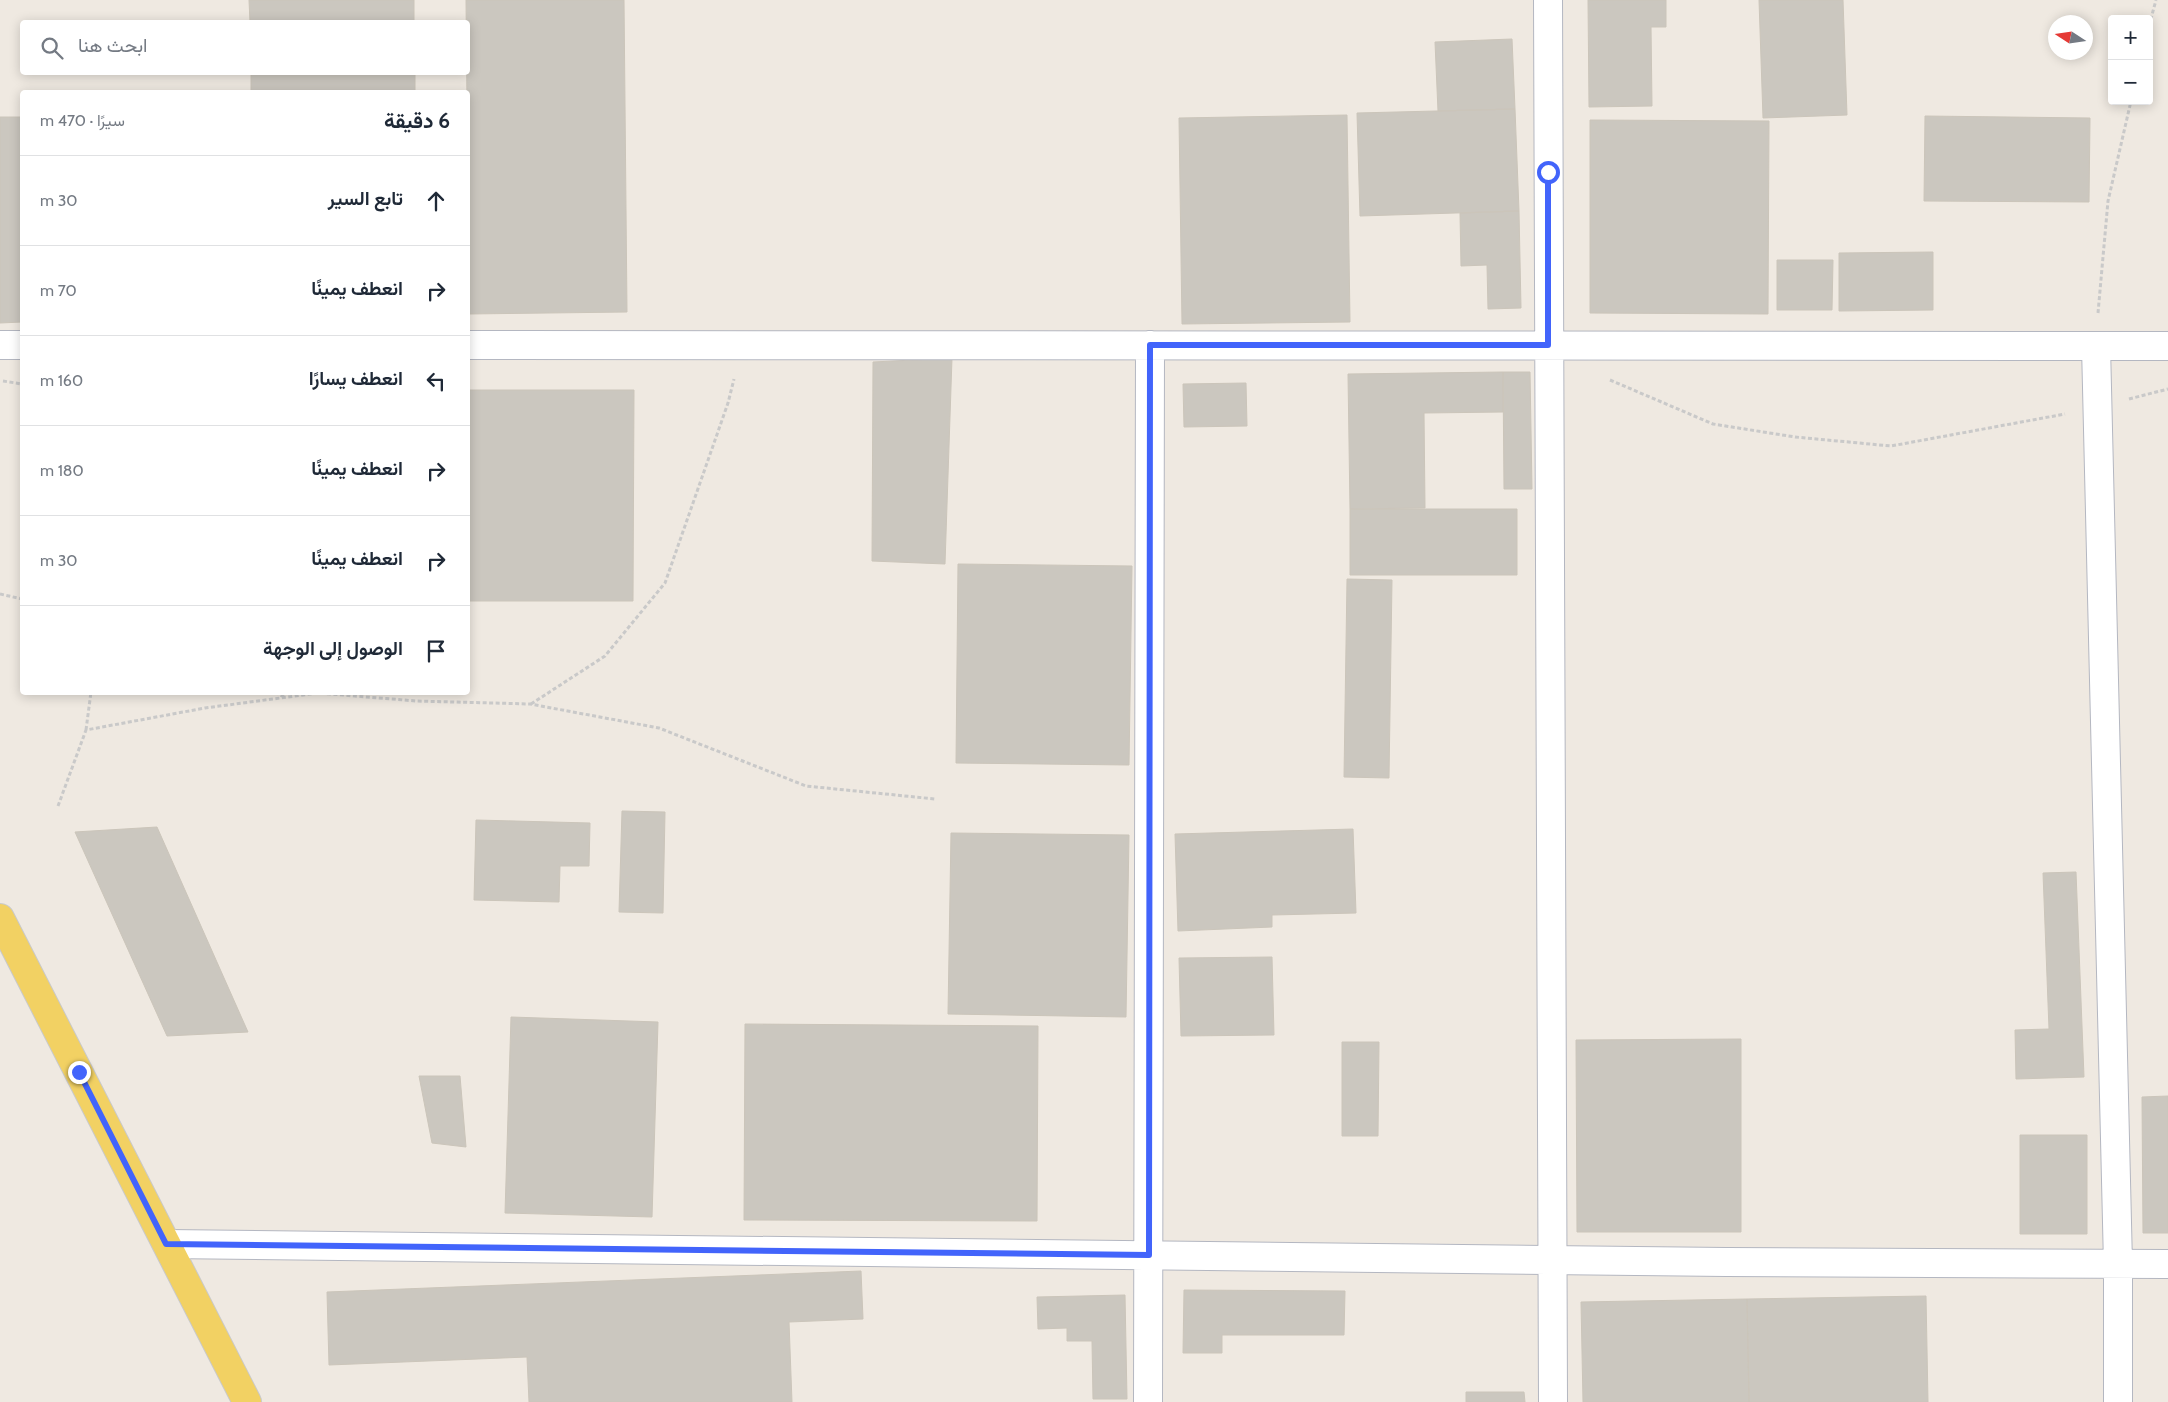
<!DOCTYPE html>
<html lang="ar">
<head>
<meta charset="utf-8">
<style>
  :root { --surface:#fff; --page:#f6f6f7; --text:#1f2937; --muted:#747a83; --line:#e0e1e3 }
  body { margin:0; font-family:Cabin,Vazirmatn,sans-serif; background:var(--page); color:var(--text); direction:rtl }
  .controls { position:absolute; right:15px; top:15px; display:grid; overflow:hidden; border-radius:5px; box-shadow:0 2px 12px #0003 }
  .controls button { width:45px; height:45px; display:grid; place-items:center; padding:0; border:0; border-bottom:1px solid var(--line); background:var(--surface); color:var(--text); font:25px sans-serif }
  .compass { position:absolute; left:2048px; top:15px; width:45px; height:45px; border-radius:50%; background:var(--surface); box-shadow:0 2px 12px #0003; rotate:282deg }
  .stop { position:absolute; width:15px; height:15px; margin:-11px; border:4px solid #4264fb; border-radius:50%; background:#fff }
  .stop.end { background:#4264fb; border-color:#fff; box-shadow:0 1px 5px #0008 }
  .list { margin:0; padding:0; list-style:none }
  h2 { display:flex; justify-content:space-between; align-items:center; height:65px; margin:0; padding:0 20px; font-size:21px }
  h2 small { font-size:16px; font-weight:400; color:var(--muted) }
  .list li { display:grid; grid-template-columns:32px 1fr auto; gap:15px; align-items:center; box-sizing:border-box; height:90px; padding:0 20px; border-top:1px solid var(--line) }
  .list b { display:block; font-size:19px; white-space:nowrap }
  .list em { font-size:16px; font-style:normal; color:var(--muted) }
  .icon { flex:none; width:28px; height:28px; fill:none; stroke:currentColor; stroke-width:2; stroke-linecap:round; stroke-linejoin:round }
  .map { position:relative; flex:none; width:2168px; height:1402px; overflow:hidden; direction:ltr }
  .search { position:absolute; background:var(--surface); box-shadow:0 2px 12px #0003; left:20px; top:20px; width:450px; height:55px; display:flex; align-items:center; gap:12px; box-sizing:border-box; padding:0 18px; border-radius:5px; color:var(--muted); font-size:19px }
  .panel { position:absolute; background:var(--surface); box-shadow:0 2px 12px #0003; left:20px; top:90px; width:450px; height:605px; border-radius:5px; direction:rtl }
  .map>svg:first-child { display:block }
</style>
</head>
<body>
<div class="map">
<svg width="2168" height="1402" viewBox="0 0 2168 1402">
  <rect width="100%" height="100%" fill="#efe9e1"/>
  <!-- building -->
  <path fill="#cbc7bf" stroke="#cbc5ba" d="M249,0h165v22h-164z
    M466,0h158l3,312 -158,2z
    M1588,0h78v27h-15l1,79 -63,1z
    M1759,0h84l4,115 -84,3z
    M1512,39l3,70 -77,2 -3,-69z
    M251,72h164v20h-164z
    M1515,109l4,102 -159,5 -3,-103z
    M1347,115l3,207 -168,2 -3,-206z
    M1925,116l165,2 -1,84 -165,-1z
    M0,117h22v205l-22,1z
    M1590,120l179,1 -1,193 -178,-1z
    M1519,211l2,97 -33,1 -1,-44 -26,1 -1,-53z
    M1933,252v58l-94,1v-58z
    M1777,260h56l-1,50h-55z
    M952,358l-7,206 -73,-3 1,-199z
    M1503,372v40l-79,1 1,95 -75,1 -2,-135z
    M1503,372h27l2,117h-28z
    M1246,383l1,43 -63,1 -1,-43z
    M468,390h166l-1,211h-165z
    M1350,509h167v66h-167z
    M958,564l174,2 -3,199 -173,-2z
    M1347,579l45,1 -3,198 -45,-1z
    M622,811l43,1 -2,101 -44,-1z
    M476,820l114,3 -1,43h-29l-1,36 -85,-2z
    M157,827l91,205 -81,4 -92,-204z
    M1353,829l3,84 -84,2v12l-94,4 -3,-97z
    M951,833l178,2 -3,182 -178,-3z
    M2076,872l8,205 -68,2 -1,-49 34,-1 -6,-156z
    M1272,957l2,78 -93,1 -2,-78z
    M511,1017l147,5 -6,195 -147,-4z
    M745,1024l293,2 -1,195 -293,-1z
    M1741,1039v193h-164l-1,-192z
    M1342,1042h37l-1,94h-36z
    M419,1076h41l6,71 -34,-4z
    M2168,1096v137h-25l-1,-136z
    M2020,1135h67v99h-67z
    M861,1271l2,48 -74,3 3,80h-263l-2,-45 -198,8 -2,-73z
    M1184,1290l161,1 -1,44h-122v18h-39z
    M1125,1295l2,104h-34l-1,-58h-25v-13l-29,1 -1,-32z
    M1926,1296l2,106h-179l-2,-103z
    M1747,1299l2,103h-166l-2,-100z
    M1466,1392h58l1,10h-59z"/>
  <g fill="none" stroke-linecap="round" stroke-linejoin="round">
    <!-- minor casing -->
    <g stroke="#b4b7c1" stroke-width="30">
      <path id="minor" d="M1548,0l5,1402
        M0,345h22
        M468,345l1700,1
        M2096,346l22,918v138
        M167,1244l1559,18 442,2
        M1148,1402l2,-1057"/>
    </g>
    <!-- major casing -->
    <g stroke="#c9c9c9" stroke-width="30">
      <path id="major" d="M0,918l247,484"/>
    </g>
    <!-- path -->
    <path stroke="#c9c9c9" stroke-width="3" stroke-dasharray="4 2.5" stroke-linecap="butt" d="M2149,26l7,-26
      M2098,313l10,-112 23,-100
      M1610,380l103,44 82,13 96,9 174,-32
      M3,381l19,3
      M2129,399l39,-10
      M0,594l22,5
      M275,692l9,5
      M531,704l74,-48 60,-73 63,-180 6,-24
      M86,730l5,-38
      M58,806l28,-76 119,-22 113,-15 98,8 114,3 129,24 147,58 129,13"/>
    <!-- minor -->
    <use href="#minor" stroke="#fff" stroke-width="28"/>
    <!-- major -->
    <use href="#major" stroke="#f2d163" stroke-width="28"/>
  </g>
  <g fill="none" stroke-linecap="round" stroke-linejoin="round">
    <!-- route -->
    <path stroke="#4264fb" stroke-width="6" d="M79,1072l87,172 983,11 1,-910h398v-173"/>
  </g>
</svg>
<div class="controls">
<button>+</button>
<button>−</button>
</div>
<svg class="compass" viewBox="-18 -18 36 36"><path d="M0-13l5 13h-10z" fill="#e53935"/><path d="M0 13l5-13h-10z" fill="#747a83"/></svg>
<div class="stop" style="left:1548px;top:172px"></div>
<div class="stop end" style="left:79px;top:1072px"></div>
<div class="search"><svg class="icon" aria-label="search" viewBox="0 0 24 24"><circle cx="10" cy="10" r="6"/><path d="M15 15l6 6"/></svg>ابحث هنا</div>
<section class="panel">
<h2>6 دقيقة<small>سيرًا · 470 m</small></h2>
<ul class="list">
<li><svg class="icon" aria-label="ahead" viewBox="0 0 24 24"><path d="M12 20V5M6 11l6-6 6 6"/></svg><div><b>تابع السير</b></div><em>30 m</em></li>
<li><svg class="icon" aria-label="right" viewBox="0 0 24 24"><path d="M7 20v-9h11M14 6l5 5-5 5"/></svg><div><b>انعطف يمينًا</b></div><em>70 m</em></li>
<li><svg class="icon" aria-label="left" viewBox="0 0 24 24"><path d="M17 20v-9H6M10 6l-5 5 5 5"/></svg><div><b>انعطف يسارًا</b></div><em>160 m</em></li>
<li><svg class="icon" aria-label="right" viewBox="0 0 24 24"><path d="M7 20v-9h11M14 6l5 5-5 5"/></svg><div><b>انعطف يمينًا</b></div><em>180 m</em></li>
<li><svg class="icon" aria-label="right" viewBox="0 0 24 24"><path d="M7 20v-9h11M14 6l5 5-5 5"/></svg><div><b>انعطف يمينًا</b></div><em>30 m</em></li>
<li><svg class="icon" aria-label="arrive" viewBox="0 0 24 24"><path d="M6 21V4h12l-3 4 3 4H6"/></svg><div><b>الوصول إلى الوجهة</b></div></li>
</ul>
</section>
</div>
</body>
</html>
